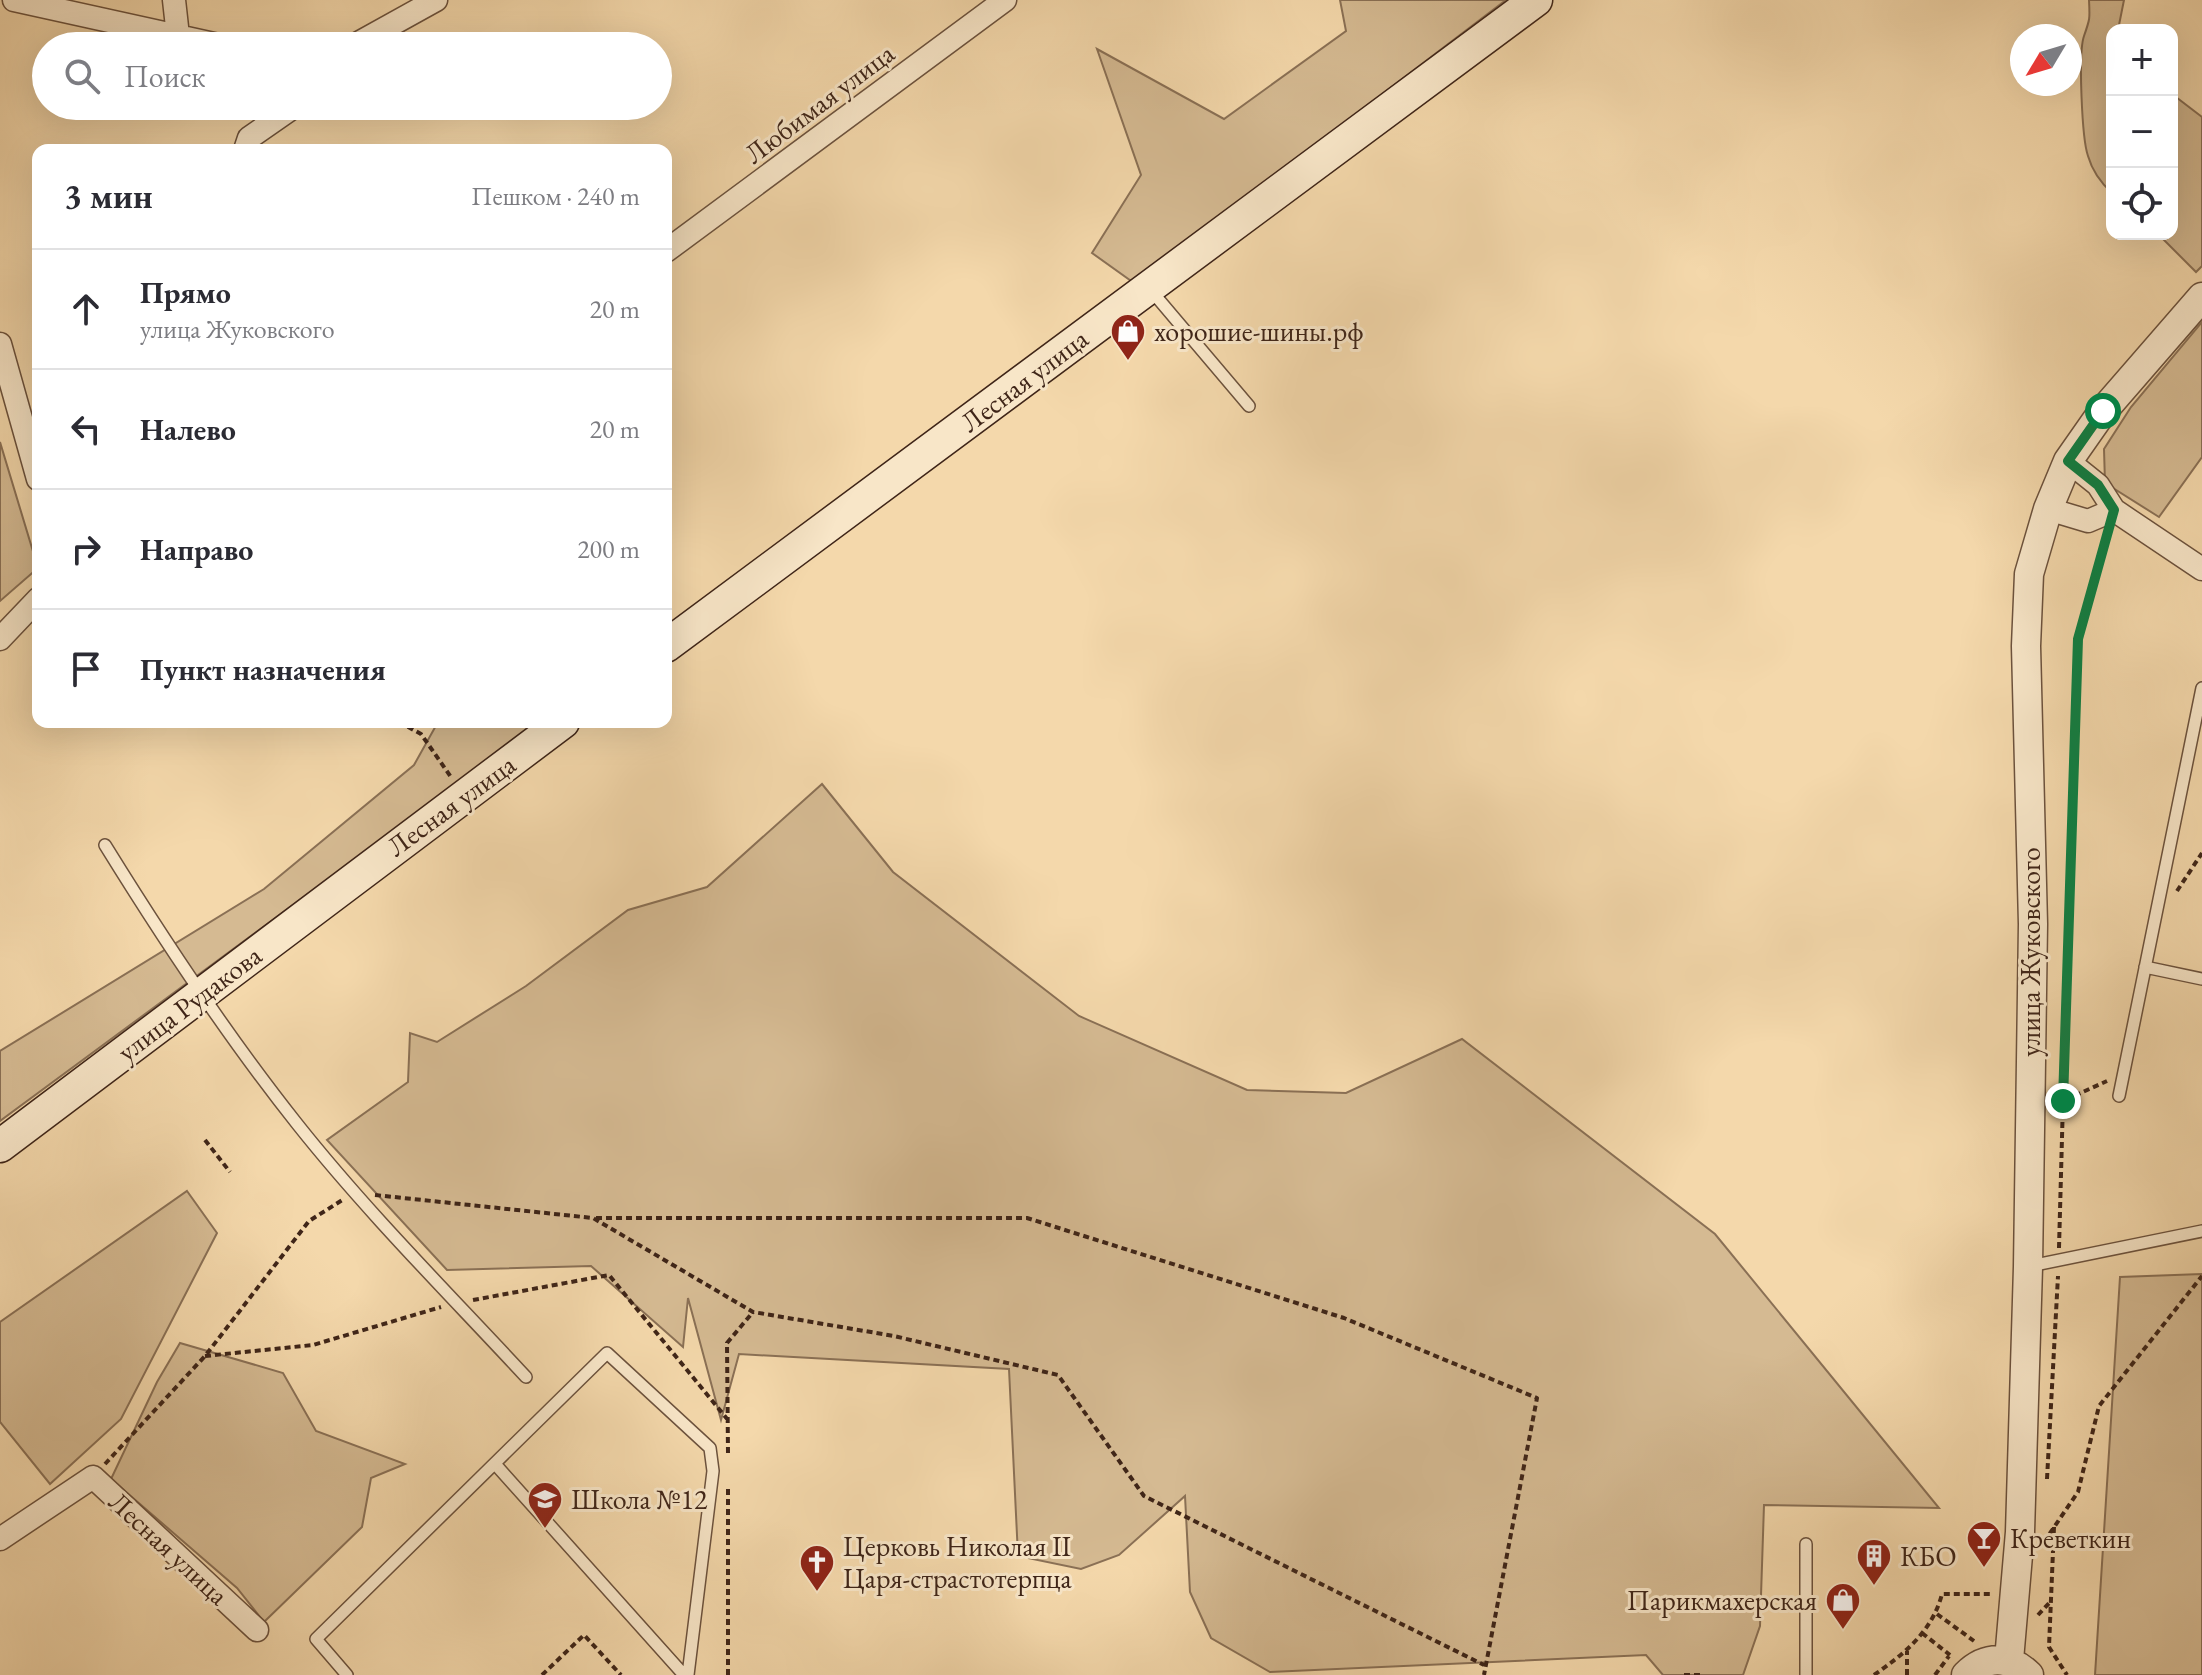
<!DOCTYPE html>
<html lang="ru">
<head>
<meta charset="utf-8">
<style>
  :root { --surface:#fff; --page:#f7f7f7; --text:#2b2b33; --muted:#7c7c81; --line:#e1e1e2 }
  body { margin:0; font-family:"EB Garamond",serif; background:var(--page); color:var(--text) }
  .controls { position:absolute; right:24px; top:24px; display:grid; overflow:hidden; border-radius:16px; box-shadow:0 8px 32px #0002 }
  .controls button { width:72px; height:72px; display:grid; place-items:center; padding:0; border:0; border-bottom:2px solid var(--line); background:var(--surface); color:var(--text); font:40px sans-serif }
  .compass { position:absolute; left:2010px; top:24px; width:72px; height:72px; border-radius:50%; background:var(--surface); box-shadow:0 8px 32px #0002; rotate:232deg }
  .stop { position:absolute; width:24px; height:24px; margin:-18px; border:6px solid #0b8043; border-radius:50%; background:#fff }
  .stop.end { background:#0b8043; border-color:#fff; box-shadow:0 2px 8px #0008 }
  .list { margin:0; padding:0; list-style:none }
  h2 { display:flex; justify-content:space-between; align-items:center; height:104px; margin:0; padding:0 32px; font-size:34px }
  h2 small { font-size:26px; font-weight:400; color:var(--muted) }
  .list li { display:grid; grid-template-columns:52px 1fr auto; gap:24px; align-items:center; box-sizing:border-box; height:120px; padding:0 32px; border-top:2px solid var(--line) }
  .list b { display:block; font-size:30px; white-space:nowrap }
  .list p { margin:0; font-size:26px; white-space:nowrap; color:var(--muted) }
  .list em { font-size:26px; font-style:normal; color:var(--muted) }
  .icon { flex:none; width:44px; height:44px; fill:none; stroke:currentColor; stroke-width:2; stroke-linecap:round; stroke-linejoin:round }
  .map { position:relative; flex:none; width:2202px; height:1675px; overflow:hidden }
  .search { position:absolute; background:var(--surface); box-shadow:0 8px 32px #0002; left:32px; top:32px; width:640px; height:88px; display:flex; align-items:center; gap:20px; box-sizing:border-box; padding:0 28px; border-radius:44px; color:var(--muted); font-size:30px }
  .panel { position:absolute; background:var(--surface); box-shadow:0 8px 32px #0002; left:32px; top:144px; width:640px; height:584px; border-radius:16px }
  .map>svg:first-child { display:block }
</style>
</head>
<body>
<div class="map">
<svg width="2202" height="1675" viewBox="0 0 2202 1675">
  <rect width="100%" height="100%" fill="#f4d8ab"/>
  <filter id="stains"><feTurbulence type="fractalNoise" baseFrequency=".0025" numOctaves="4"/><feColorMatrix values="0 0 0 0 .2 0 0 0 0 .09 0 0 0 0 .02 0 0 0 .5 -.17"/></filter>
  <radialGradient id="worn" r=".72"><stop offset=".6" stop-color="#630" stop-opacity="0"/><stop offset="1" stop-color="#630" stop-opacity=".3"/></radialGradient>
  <!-- green -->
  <path fill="#d5ba92" stroke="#8a7055" stroke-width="2" d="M1340,0h166l-372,283 -42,-30 49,-78 -44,-126 127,70 122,-88z
    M2089,0h35l-6,30h-6v163c-11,-10 -20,-23 -24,-37 -6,-17 -10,-103 -4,-120 6,-17 6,-17 5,-36z
    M2172,94l30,23v149l-6,6 -38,-38h14z
    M2202,322v135l-43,60 -54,-34 -1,-34 27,-42z
    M0,442l38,126 -38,33z
    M438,722h103l-541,399v-70l264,-162 150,-124z
    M822,784l71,88 186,144 168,74 99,3 116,-54 253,195 224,274 -175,-3 -4,121 -17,49h-80l-17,-20 -376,17 -59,-34 -21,-46 -5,-96 -66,59 -38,14 -63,-13 -9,-187 -270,-15 -18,66 -33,-122 -5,49 -92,-81 -144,4 -120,-130 81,-58 2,-49 27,9 89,-56 102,-76 79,-23z
    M187,1191l30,42 -96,186 -71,65 -50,-62v-100z
    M2202,1274v401h-107l25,-398z
    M180,1343l103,30 33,58 89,33 -34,14 -9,49 -98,95 -27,-34 -126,-109 46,-97z"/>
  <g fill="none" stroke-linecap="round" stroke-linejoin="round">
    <!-- service casing -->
    <g stroke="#6c523d" stroke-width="14">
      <path id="service" d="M1149,288l100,118
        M105,845c60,97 122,191 193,280 70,88 151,169 228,252
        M2145,967l57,12
        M2119,1096l83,-408
        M2030,1266l172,-35
        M496,1465l188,210
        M1806,1544v131
        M347,1675l-31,-36 291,-286 103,95 3,23 -25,204"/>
    </g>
    <!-- minor casing -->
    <g stroke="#6c523d" stroke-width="25">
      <path id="minor" d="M14,0l209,46
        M174,0l4,36
        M353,46l83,-46
        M245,150l4,-12 46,-32
        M666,251l339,-251
        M0,344l38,135
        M2068,461l30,24 16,25 88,59
        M2048,509l40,12 26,-11
        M0,639l38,-40
        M0,1539l93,-62 164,153"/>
    </g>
    <!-- tertiary casing -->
    <g stroke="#6c523d" stroke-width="31">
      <path id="tertiary" d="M2009,1660l11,-128 8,-265 5,-343 -7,-278 3,-72 19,-65 20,-48 35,-50 99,-114
        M1966,1675c20,-20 44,-19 63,0"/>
    </g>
    <!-- secondary casing -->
    <g stroke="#3f2518" stroke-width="35">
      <path id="secondary" d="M666,646l870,-646
        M0,1146l563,-424"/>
    </g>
    <!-- path -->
    <path stroke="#3f2518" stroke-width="4" stroke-dasharray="6 4" stroke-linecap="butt" d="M399,722l22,12 30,43
      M2177,891l25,-38
      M2063,1101l15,-462 29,-104
      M205,1140l25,32
      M375,1195l218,23 160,94 141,24 164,39 86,121 340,169
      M596,1218h431l317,100 193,80 -53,277
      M2059,1248l4,-147 44,-20
      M473,1300l136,-25 119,145
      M205,1356l108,-11 128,-38
      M728,1453l-1,-110 26,-31
      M105,1464l100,-108 104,-135 35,-22
      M2047,1479l11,-203
      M728,1489v186
      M2054,1527l-5,120 18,28
      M2044,1542l34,-50 21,-86 103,-130
      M1937,1614l37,27
      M2038,1615l13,-14
      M1922,1633l28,22
      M542,1675l42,-40 37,40
      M1684,1675h18
      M1874,1675c30,-21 58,-43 68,-81h48
      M1907,1675v-24
      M1935,1675l14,-19"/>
    <!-- service -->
    <use href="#service" stroke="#f8e6c8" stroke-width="11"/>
    <!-- minor -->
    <use href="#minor" stroke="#f8e6c8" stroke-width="22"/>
    <!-- tertiary -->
    <use href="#tertiary" stroke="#f8e6c8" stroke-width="28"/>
    <!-- secondary -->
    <use href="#secondary" stroke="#f8e6c8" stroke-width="32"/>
  </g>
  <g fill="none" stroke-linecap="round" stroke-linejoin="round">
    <!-- route -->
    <path stroke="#0b8043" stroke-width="10" d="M2063,1101l15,-462 36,-129 -16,-25 -30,-24 35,-50"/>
  </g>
  <!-- icons -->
  <defs>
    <g id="shop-pin" transform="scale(1.8)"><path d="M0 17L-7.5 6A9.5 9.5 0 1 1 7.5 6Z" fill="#8f2418" stroke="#f8e6c8"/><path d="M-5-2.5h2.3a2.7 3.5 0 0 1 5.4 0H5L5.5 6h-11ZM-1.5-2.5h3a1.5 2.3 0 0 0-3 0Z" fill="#fff"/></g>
    <g id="school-pin" transform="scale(1.8)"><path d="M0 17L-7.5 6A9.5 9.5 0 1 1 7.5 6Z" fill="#8f2418" stroke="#f8e6c8"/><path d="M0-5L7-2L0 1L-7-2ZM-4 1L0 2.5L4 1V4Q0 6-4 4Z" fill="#fff"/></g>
    <g id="bar-pin" transform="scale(1.8)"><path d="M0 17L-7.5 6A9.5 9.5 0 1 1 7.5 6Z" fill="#8f2418" stroke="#f8e6c8"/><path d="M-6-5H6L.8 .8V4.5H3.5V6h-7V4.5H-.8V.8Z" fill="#fff"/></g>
    <g id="building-pin" transform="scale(1.8)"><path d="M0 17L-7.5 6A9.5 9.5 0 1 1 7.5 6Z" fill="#8f2418" stroke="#f8e6c8"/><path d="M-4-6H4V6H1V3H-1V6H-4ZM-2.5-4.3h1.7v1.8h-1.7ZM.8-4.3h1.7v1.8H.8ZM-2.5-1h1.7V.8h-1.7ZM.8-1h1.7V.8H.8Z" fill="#fff"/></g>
    <g id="church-pin" transform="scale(1.8)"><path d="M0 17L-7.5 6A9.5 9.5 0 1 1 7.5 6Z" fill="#8f2418" stroke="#f8e6c8"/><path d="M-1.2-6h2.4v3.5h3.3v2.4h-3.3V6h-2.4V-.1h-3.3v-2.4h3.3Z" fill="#fff"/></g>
  </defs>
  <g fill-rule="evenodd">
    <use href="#shop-pin" x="1128" y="331"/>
    <use href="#school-pin" x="545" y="1499"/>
    <use href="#bar-pin" x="1984" y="1538"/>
    <use href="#building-pin" x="1874" y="1556"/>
    <use href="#church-pin" x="817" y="1562"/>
    <use href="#shop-pin" x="1843" y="1600"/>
  </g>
  <g text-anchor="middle" stroke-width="6" stroke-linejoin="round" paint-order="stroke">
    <!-- street labels -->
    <g font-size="28" fill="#3f2518" stroke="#f8e6c8">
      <text transform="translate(819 103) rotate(-37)" y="10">Любимая улица</text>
      <text transform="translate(1024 380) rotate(-37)" y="10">Лесная улица</text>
      <text transform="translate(451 805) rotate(-36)" y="10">Лесная улица</text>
      <text transform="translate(2030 952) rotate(-90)" y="10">улица Жуковского</text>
      <text transform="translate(189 1003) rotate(-37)" y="10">улица Рудакова</text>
      <text transform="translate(169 1548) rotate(43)" y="10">Лесная улица</text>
    </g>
    <!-- poi labels -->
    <g font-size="28" fill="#3f2518" stroke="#f8e6c8" text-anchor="start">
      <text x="1154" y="341">хорошие-шины.рф</text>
      <text x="571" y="1509">Школа №12</text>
      <text x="2010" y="1548">Креветкин</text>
      <text x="843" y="1556">Церковь Николая II<tspan x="843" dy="32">Царя-страстотерпца</tspan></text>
      <text x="1900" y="1566">КБО</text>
      <text x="1817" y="1610" text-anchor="end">Парикмахерская</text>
    </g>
  </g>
  <rect width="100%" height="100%" filter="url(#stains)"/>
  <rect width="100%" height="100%" fill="url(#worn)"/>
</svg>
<div class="controls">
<button>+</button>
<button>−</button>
<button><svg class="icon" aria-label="locate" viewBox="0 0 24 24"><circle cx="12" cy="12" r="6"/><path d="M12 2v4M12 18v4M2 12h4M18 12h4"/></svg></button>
</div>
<svg class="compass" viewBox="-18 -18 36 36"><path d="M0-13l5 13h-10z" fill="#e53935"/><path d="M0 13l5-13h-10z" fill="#7c7c81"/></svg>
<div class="stop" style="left:2103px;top:411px"></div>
<div class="stop end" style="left:2063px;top:1101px"></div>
<div class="search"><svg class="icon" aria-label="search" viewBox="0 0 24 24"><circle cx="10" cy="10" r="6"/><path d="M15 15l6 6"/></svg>Поиск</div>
<section class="panel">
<h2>3 мин<small>Пешком · 240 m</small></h2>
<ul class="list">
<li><svg class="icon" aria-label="ahead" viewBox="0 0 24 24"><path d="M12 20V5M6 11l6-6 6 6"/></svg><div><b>Прямо</b><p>улица Жуковского</p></div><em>20 m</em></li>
<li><svg class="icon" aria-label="left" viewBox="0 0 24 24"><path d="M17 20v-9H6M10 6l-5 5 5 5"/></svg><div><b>Налево</b></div><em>20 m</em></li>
<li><svg class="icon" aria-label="right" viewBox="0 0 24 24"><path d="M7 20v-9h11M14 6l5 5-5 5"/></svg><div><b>Направо</b></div><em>200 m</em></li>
<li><svg class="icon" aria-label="arrive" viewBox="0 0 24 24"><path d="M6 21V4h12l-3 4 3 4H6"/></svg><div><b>Пункт назначения</b></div></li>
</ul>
</section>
</div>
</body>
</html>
